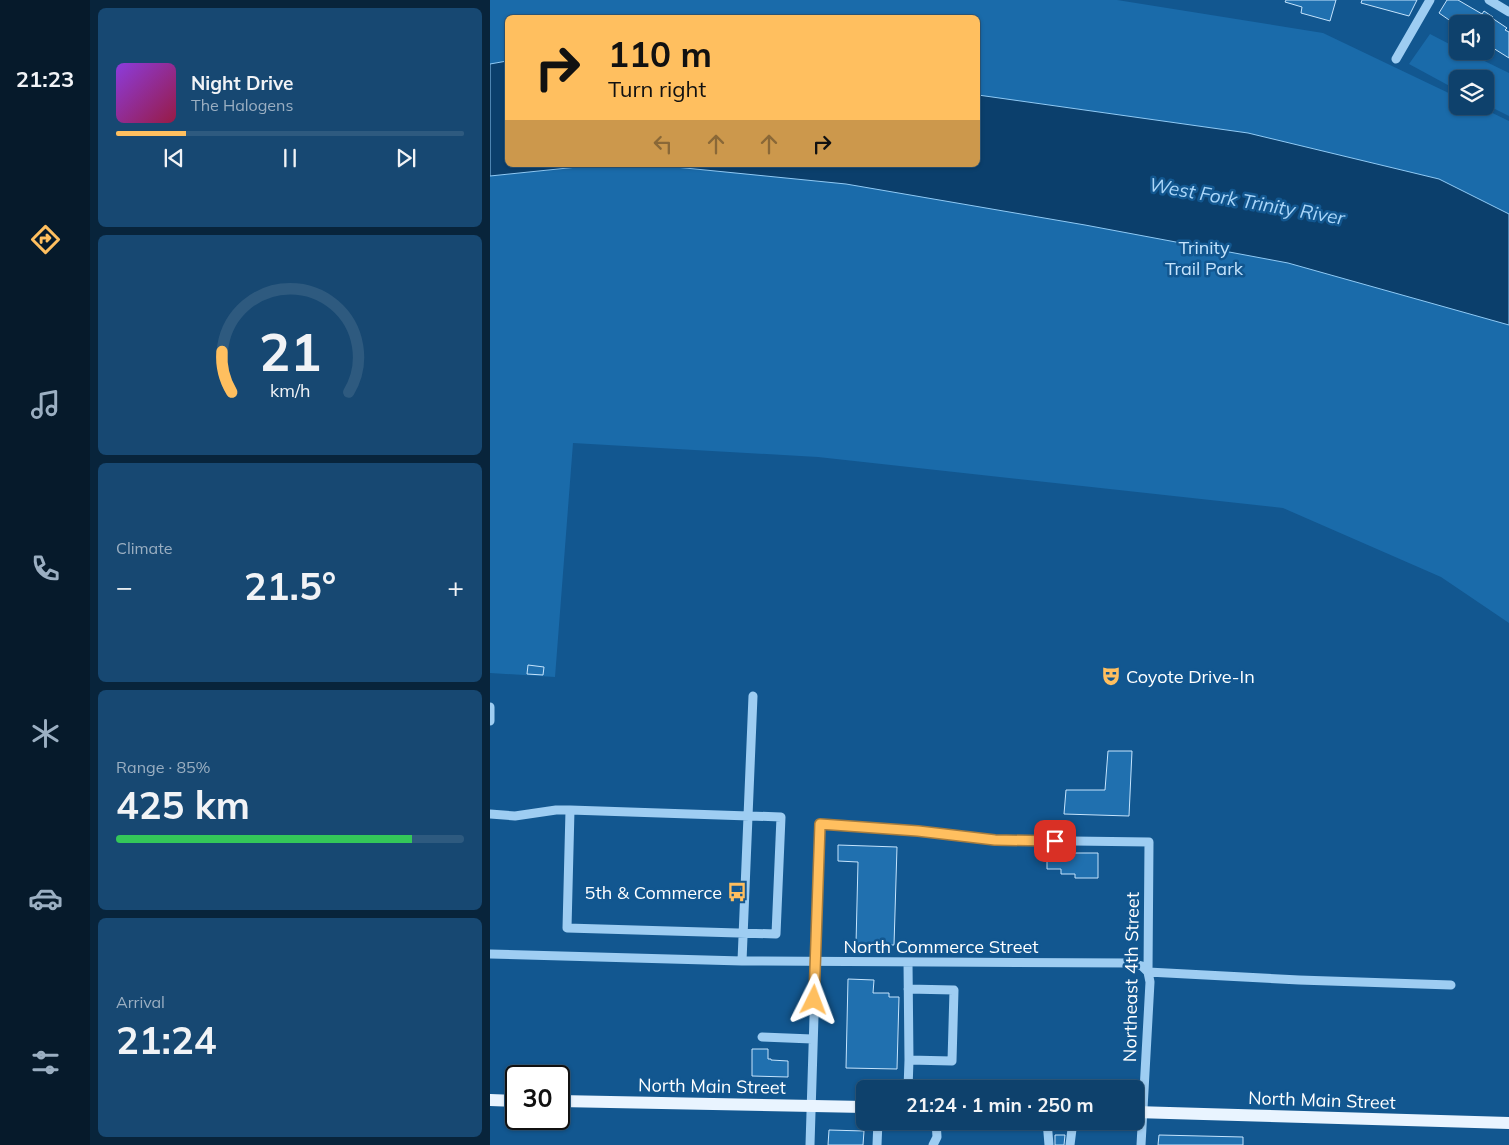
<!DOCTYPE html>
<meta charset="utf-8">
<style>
:root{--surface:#0e416c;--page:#174872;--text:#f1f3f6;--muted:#9bafc2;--line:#2e5a7f;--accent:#ffbf5f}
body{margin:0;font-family:Mulish,sans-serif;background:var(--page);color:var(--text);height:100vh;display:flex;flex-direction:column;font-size:19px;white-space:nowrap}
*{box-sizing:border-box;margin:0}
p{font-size:16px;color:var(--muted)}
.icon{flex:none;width:28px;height:28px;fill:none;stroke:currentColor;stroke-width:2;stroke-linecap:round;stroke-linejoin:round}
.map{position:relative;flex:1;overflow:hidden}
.drawer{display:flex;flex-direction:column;gap:8px;padding:8px;background:#08243b;width:400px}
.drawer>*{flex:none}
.guide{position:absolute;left:15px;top:15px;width:475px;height:152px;border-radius:8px;box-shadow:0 1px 4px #0004,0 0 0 1px var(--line);background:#ffbf5f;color:#111;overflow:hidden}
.buttons{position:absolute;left:959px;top:15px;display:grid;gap:10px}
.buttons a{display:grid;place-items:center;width:45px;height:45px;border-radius:8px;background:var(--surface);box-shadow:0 1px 4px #0004,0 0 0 1px var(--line);font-size:25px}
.speed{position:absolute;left:15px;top:1065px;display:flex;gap:10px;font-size:25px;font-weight:700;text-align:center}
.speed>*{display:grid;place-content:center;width:65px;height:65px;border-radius:50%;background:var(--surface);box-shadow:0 1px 4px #0004,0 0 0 1px var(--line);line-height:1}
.speed .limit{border:2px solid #111;border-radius:8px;background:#fff;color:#111}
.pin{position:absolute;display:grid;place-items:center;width:42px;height:42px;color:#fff;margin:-21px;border-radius:10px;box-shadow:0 2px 8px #0006}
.me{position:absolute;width:55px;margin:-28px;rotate:3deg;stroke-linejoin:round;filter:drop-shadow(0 0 4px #0008)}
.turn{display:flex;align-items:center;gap:18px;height:105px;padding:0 20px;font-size:22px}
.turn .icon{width:65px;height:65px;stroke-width:2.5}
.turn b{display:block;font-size:35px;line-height:42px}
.lanes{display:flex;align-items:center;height:48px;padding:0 20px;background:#0003;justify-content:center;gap:25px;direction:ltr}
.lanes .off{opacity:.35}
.big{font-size:38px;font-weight:700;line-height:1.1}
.drawer .widget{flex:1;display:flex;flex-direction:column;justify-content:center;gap:8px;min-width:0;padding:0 18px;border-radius:8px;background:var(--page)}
.drawer .dial{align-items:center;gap:0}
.dial svg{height:130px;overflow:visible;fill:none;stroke:var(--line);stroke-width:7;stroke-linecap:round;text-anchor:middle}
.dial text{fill:var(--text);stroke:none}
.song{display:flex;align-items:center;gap:15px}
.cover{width:60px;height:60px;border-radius:8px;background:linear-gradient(135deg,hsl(270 70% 55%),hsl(340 70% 35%))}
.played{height:5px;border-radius:2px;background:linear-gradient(90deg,var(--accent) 20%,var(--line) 20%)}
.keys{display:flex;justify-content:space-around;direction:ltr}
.heat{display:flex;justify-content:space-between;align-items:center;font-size:28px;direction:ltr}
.charge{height:8px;border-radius:4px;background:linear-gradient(90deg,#34c759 85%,var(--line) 0)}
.trip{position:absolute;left:366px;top:1080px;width:288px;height:50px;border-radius:8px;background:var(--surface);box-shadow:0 1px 4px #0004,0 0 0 1px var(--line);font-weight:700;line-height:50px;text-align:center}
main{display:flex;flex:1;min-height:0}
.menu{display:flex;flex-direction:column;width:90px;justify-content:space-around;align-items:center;background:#061a2b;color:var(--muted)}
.menu .icon{width:35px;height:35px}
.menu .current{color:var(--accent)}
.menu b{font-size:22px;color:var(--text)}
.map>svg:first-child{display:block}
.green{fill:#1a6baa;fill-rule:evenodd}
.water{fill:#0b3f6c;stroke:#90caf5}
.building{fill:#2070af;stroke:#c5e4fd}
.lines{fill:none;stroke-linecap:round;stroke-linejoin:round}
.minor{stroke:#9ecdf2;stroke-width:9}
.major{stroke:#e9f4ff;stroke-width:12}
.route-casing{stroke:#a67c3e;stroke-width:12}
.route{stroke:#ffbf5f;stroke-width:9}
.labels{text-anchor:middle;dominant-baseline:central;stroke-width:5;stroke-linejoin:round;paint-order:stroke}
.park-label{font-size:18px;fill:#c5e4fd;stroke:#125790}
.poi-label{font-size:18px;fill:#fff;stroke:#125790;text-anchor:start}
.street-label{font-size:18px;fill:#fff;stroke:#125790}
.water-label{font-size:19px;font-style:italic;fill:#aad6f9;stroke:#125790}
</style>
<main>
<nav class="menu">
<b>21:23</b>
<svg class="icon current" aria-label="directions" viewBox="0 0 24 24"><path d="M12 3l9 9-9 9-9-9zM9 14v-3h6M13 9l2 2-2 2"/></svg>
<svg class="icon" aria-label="music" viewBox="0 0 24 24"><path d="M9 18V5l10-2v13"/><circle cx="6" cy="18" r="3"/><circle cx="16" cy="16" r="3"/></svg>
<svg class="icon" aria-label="phone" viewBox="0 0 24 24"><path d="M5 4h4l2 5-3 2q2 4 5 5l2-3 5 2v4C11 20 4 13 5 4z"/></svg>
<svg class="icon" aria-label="climate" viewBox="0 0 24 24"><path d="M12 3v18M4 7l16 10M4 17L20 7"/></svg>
<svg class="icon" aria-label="car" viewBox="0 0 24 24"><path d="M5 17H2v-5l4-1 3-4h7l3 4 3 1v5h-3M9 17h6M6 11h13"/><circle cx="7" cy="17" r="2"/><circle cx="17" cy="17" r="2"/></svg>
<svg class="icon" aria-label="filters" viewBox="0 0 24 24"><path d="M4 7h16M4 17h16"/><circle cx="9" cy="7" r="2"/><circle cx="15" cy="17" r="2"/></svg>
</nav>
<section class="drawer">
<div class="widget">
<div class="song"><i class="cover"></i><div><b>Night Drive</b><p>The Halogens</p></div></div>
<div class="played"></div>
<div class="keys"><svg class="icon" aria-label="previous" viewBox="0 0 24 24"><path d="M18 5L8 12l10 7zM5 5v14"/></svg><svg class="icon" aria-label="pause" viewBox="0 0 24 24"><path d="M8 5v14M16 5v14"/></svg><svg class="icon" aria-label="next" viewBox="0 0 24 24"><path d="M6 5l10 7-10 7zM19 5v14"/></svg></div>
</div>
<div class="widget dial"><svg viewBox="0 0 100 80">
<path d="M14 69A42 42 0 1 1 86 69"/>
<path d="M14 69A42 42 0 0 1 8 44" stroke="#ffbf5f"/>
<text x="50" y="56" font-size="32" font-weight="700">21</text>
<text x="50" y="72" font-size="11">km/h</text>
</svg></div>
<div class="widget"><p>Climate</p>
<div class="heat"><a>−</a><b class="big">21.5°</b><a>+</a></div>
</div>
<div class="widget"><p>Range · 85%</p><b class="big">425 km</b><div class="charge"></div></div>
<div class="widget"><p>Arrival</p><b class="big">21:24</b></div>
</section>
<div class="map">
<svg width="1019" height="1145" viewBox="0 0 1019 1145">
<rect width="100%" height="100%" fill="#125790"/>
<path class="green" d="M 0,0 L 627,0 L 833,33 L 967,97 L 968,106 L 988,106 L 1019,121 L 1019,623 L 951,577 L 793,508 L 328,457 L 83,443 L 65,677 L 0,673 ZM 18,18 L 488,18 L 488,165 L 18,165 Z
M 940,34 L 967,48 L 968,51 L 974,51 L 1019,73 L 1019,116 L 995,104 L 995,79 L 968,79 L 967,90 L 919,64 Z"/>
<path class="water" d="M 17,61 L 18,165 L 107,165 L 0,176 L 0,64 Z
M 488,95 L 758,133 L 949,179 L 1019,214 L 1019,325 L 798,263 L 595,225 L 356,184 L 165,165 L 488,165 Z"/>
<path class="building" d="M 796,0 L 846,0 L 840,21 L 811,13 L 812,7 L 795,2 Z
M 872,0 L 927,0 L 919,16 L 871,3 Z
M 957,0 L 968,0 L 992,14 L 994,11 L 1003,17 L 1002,18 L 1017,28 L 1015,30 L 1019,32 L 1019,58 L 995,43 L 995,24 L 965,24 L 949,13 Z
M 38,665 L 54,667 L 53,675 L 37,674 Z
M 618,751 L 642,751 L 639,816 L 574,814 L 576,790 L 615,790 Z
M 348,845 L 407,847 L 404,945 L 366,944 L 368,862 L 348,861 Z
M 557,853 L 608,853 L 608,878 L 585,878 L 585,874 L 571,874 L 571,869 L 557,869 Z
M 358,979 L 384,980 L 383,993 L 399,993 L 399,997 L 409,997 L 407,1069 L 356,1068 Z
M 262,1049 L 278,1049 L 278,1059 L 281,1059 L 281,1060 L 298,1061 L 298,1077 L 262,1076 Z
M 339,1130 L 374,1131 L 373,1145 L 338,1145 Z
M 565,1135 L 575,1135 L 574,1145 L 565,1145 Z
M 669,1135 L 753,1137 L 753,1145 L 668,1145 Z"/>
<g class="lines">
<path class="minor" d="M 999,0 L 1019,12
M 906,59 L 940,0
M 0,707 L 0,721
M 0,814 L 25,816 L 66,810 L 80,810 L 291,817 L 286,934 L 77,928 L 80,810
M 0,954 L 252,961 L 641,963 L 652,966 L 658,972
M 252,961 L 263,696
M 658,972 L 809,980 L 961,985
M 418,989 L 464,990 L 462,1061 L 419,1060 L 418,962
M 272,1037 L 322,1039
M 418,1089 L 419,1060
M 557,1121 L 559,1145
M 320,1145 L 330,824 L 428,831 L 505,840 L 659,842 L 658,972 L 660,982 L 651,1145
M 387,1145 L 388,1121
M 443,1145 L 447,1137 L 446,1121
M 580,1145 L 583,1121"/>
<path class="major" d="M 0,1100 L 26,1101
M 69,1101 L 375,1107
M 645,1112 L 1019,1123"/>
</g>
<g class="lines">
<defs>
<path id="route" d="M 324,1000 L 330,824 L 428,831 L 505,840 L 565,841"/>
</defs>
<use href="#route" class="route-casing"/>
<use href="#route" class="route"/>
</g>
<defs>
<symbol id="theatre-bare" viewBox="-9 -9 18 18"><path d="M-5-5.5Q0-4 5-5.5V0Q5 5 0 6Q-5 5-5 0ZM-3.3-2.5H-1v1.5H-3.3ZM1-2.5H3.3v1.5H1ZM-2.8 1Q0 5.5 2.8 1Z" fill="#ffbf5f" stroke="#125790" stroke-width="2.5" paint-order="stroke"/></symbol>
<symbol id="bus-bare" viewBox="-9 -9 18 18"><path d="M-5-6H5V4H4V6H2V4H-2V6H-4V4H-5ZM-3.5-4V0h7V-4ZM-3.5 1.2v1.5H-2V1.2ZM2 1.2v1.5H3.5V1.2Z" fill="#ffbf5f" stroke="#125790" stroke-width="2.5" paint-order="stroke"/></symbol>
</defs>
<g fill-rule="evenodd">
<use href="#theatre-bare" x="607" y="662" width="28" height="28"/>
<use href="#bus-bare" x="233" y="878" width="28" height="28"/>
</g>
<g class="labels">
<g class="park-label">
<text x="714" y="247">Trinity<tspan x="714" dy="21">Trail Park</tspan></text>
</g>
<g class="poi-label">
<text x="636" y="676">Coyote Drive-In</text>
<text x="232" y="892" text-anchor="end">5th &amp; Commerce</text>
</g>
<g class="street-label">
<text x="451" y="946">North Commerce Street</text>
<text transform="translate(641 977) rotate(-89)">Northeast 4th Street</text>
<text transform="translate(222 1086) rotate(1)">North Main Street</text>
<text transform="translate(832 1100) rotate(2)">North Main Street</text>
</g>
<g class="water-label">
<text transform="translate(757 201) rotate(10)">West Fork Trinity River</text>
</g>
</g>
</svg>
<div class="buttons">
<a><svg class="icon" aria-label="sound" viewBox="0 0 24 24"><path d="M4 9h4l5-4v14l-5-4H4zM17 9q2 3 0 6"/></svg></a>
<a><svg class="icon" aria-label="layers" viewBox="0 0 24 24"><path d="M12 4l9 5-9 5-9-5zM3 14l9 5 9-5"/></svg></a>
</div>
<div class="speed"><div class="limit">30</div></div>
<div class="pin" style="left:565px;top:841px;background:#d93025"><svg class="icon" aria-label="arrive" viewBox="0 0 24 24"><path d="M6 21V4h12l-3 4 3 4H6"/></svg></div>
<svg class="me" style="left:324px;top:1000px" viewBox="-20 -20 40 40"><path d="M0-17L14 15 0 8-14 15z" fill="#ffbf5f" stroke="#fff" stroke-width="4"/></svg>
<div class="trip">21:24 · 1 min · 250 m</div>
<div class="guide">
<div class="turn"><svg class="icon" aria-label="right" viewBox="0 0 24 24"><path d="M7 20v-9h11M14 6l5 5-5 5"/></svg><div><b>110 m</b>Turn right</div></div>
<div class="lanes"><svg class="icon off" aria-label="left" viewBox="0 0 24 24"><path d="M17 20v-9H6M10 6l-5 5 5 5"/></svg><svg class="icon off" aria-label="ahead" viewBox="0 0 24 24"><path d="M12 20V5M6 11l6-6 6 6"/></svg><svg class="icon off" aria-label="ahead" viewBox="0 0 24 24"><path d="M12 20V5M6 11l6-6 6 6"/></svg><svg class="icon" aria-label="right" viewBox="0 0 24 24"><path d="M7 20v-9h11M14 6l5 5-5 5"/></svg></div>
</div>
</div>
</main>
